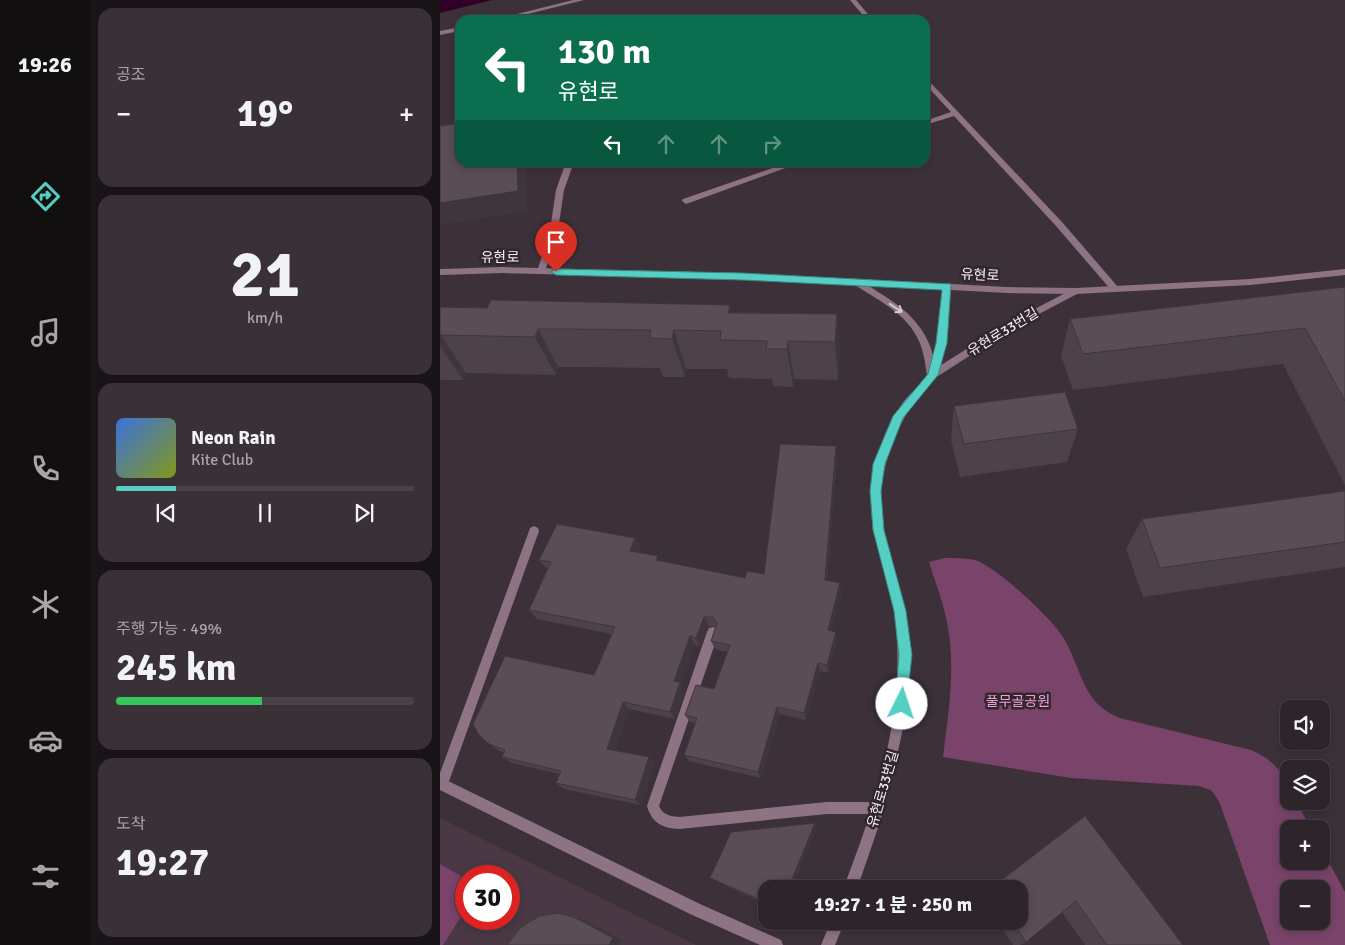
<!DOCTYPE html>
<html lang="ko">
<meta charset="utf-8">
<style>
:root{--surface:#2e252b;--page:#3a3137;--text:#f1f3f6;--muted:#a7a5a9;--line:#494247;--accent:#55cec4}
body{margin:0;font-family:Signika,"Noto Sans KR",sans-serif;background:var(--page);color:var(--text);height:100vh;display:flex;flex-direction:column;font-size:19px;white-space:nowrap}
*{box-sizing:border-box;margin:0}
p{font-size:16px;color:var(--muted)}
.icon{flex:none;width:28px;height:28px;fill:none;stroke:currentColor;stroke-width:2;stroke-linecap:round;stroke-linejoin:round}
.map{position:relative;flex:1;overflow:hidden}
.side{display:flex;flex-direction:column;gap:8px;padding:8px;background:#191418;width:350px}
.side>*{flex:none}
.banner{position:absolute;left:15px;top:15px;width:475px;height:152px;border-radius:15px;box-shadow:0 2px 8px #0003,0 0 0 1px var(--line);background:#0b6e4f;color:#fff;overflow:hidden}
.controls{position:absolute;left:840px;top:700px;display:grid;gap:10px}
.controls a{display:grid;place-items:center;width:50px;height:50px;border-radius:10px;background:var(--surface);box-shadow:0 2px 8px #0003,0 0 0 1px var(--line);font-size:25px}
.speed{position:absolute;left:15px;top:865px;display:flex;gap:10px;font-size:25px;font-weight:700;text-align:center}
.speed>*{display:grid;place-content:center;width:65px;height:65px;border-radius:50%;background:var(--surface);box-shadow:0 2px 8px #0003,0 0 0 1px var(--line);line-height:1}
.speed .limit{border:8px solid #d22;background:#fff;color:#111}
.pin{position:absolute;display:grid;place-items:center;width:42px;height:42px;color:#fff;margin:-51px -21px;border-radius:50% 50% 50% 0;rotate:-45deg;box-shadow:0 0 5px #0007}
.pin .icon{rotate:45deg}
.me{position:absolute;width:55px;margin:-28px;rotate:4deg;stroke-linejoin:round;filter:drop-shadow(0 0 4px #0008)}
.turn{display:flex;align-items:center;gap:18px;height:105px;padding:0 20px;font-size:22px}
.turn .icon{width:65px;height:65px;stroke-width:2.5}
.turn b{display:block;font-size:35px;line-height:42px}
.lanes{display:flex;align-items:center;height:48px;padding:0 20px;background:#0003;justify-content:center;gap:25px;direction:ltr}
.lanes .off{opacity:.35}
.big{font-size:38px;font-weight:700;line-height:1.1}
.side .card{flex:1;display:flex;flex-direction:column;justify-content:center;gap:8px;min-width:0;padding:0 18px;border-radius:15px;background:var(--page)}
.side .dial{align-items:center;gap:0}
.dial b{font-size:65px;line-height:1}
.song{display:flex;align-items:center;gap:15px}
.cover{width:60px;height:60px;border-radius:8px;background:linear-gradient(135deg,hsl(220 70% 55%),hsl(70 70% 35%))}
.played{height:5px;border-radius:2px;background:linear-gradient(90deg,var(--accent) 20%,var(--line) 20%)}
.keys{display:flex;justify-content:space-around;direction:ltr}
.heat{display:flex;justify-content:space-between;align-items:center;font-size:28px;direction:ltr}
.charge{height:8px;border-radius:4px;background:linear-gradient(90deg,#34c759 49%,var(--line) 0)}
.trip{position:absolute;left:318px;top:880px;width:270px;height:50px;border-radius:15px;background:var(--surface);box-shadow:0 2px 8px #0003,0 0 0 1px var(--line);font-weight:700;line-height:50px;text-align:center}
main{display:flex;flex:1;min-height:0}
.tab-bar{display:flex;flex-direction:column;width:90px;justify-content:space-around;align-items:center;background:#120f11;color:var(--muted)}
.tab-bar .icon{width:35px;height:35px}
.tab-bar .on{color:var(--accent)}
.tab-bar b{font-size:22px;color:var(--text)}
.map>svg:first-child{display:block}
.built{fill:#4a3945;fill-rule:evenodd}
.green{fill:#79436a;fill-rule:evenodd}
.water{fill:#310027}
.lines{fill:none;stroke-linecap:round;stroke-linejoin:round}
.service{fill:#8e7385;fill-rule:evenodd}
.minor{fill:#8e7385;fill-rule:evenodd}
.tertiary{fill:#8e7385;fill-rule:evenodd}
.wall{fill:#4d4249}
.shaded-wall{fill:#3f363c}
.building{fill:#5a4d55;stroke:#3f363c}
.oneway{stroke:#d6c8d1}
.route{fill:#55cec4;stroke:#37867f}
.labels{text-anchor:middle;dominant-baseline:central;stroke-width:5;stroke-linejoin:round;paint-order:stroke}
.street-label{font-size:14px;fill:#f5edf2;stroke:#32272f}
.park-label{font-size:14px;fill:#f19fd9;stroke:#32272f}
</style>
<main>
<nav class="tab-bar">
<b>19:26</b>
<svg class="icon on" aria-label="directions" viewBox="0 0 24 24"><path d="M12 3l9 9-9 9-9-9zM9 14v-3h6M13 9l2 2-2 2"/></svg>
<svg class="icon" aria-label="music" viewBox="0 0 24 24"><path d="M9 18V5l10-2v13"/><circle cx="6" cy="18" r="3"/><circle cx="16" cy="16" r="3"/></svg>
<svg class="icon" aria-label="phone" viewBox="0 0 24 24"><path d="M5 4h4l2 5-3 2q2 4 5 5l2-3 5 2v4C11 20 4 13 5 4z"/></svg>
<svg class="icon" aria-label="climate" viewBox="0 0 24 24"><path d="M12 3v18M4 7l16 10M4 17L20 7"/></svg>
<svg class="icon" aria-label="car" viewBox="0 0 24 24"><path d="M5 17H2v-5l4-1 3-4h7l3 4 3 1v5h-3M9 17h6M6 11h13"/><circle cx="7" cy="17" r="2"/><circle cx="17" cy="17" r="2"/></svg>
<svg class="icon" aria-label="filters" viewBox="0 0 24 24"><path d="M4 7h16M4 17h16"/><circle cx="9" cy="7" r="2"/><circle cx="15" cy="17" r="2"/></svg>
</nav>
<section class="side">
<div class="card"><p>공조</p>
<div class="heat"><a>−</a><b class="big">19°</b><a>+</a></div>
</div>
<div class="card dial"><b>21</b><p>km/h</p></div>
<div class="card">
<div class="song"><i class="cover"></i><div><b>Neon Rain</b><p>Kite Club</p></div></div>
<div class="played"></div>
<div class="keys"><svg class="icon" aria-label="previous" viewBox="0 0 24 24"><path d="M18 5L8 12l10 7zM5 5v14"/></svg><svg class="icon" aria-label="pause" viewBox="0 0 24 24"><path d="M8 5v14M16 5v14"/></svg><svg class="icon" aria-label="next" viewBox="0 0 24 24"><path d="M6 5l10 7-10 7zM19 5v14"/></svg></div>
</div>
<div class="card"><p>주행 가능 · 49%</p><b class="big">245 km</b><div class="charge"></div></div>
<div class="card"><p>도착</p><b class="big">19:27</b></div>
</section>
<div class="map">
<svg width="905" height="945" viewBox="0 0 905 945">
<rect width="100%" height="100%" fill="#3d3139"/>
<path class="built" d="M 0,818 L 256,945 L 0,945 ZM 26,876 L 69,876 L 69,919 L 26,919 Z"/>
<path class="green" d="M 505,558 C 515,558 525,558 535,560 C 557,567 611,618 623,637 C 643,670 641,703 680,718 L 811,750 C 833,759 849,776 849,801 L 856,801 L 871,829 L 849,829 L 849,861 L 881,861 L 881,848 L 905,892 L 905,945 L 830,945 L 779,801 L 771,790 L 759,786 L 631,778 L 503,757 C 509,709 517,661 505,613 C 501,596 494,579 489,562 ZM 849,889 L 881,889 L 881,921 L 849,921 Z
M 0,864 L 26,879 L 26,909 L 3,945 L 0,945 Z"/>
<path class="water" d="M 0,0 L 52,0 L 0,13 Z"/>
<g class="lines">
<path class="service" d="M 410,0 L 416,0 L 433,20 L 427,20 Z
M 485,78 L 487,79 L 622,222 L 678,287 L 679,289 L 678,291 L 672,291 L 616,226 L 514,116 L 485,125 L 485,121 L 511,112 L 485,84 Z
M 126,162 L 134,162 L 124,190 L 117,237 L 105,271 L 101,274 L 97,271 L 109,237 L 116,190 Z
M 350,162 L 362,162 L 249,203 L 246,204 L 242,201 L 243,199 Z
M 94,526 L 98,528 L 99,531 L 8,784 L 6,788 L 2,790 L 0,789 L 0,773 L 89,531 L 90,528 Z
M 273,627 L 277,628 L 279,632 L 219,806 C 223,815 230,816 239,817 L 387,802 L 439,802 L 443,804 L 445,808 L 443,812 L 439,814 L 387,814 L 239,829 C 222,828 212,823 207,806 L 267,632 L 269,628 Z"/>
<path class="minor" d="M 133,0 L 144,0 L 64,20 L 53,20 Z
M 20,27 L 20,31 L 0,35 L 0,31 Z
M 415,278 C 423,281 431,287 438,292 C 465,308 487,327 494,359 L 499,332 L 503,287 L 507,284 L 510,285 L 511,287 L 508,332 L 501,365 L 570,322 L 633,289 L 636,288 L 640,291 L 639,293 L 576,326 L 495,378 L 470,408 L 453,438 L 443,475 L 440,504 L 445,536 L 466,613 L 469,649 L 468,684 L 465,719 L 450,788 L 440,822 L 417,889 L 403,889 C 437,801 468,707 454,612 C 450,581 437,551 432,520 C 428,478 439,436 464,401 C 471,392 481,385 487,375 C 485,363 484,352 479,341 C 467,313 436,299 412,283 L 412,279 Z
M 2,778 L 260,904 L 341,940 L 343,945 L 320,945 L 250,914 L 0,790 L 0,779 Z
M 391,921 L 405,921 L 395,945 L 381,945 Z"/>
<path class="tertiary" d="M 63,267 L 301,273 L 567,287 L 636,288 L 810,279 L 905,269 L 905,275 L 810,285 L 636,294 L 567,293 L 301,279 L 63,273 L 0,275 L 0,269 Z"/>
</g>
<path class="wall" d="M 905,287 L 905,485 L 843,364 L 633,390 L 621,356 L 630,319 Z
M 0,307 L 397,314 L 400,353 L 398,380 L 354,379 L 353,387 L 333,386 L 332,379 L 289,378 L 287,369 L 246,369 L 245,377 L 223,377 L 220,368 L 149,367 L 118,367 L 116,375 L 26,373 L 23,380 L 1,380 L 0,378 Z
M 514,406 L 638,429 L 627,462 L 520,477 L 511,440 Z
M 396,446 L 397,457 L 387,581 L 402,593 L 391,631 L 397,641 L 388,673 L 380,671 L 366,720 L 340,714 L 321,778 L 249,761 L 244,755 L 255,723 L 250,722 L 245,715 L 274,689 L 287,652 L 275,649 L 271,641 L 276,626 L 269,626 L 260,646 L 255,645 L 241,683 L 245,690 L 235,719 L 189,709 L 175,750 L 215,763 L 201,805 L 124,789 L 116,783 L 119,774 L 72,763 L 62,757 L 64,753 L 59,751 L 49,744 L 154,675 L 172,634 L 97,619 L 89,610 L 108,570 L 99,560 L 195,538 L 200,548 L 199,552 L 221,561 L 305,578 L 324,574 Z
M 905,491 L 905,567 L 703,597 L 686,549 L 702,519 Z
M 645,816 L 743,945 L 645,945 L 622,912 L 586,942 L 580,945 L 573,945 L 557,921 L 579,921 Z
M 375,823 L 377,827 L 351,889 L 326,889 L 326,904 L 274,880 L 270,878 Z"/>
<path class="shaded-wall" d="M 77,162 L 85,162 L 87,211 L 0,225 L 0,203 Z
M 290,305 L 298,340 L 288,313 Z
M 397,314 L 400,353 L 398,380 L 395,342 Z
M 98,329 L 118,367 L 116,375 L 95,337 Z
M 234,330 L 246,369 L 245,377 L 232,339 Z
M 1,335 L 26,373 L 23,380 L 0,346 L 0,337 Z
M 348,341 L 354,379 L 353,387 L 347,349 Z
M 396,446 L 397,457 L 386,590 L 385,580 Z
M 195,538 L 200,548 L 195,560 L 190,551 Z
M 400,583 L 402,593 L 389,639 L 388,630 Z
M 264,617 L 269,626 L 260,646 L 256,638 Z
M 396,632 L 397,641 L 388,673 L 387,665 Z
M 250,636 L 255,645 L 241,683 L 245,690 L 235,719 L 230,712 L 234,681 Z
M 378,663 L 380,671 L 366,720 L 364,713 Z
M 183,702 L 189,709 L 173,755 L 167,749 Z
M 337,707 L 340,714 L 321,778 L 318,772 Z
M 209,757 L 215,763 L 201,805 L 195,800 Z
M 375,823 L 377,827 L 351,889 L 348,889 Z
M 136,918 L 147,921 L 182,940 L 180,945 L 169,945 Z"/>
<path class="building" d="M 20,123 L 20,162 L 77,162 L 78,191 L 0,203 L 0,126 Z
M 905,287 L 905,401 L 865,328 L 643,354 L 630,319 Z
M 51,300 L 290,305 L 288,313 L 397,314 L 395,342 L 348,341 L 347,349 L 326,349 L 327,341 L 280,340 L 281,331 L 234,330 L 232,339 L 209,338 L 211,330 L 131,329 L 98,329 L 95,337 L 1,335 L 0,337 L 0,307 L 47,308 Z
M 625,392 L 638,429 L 524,444 L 514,406 Z
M 340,444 L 396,446 L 385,580 L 400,583 L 388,630 L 396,632 L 387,665 L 378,663 L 364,713 L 337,707 L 318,772 L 244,755 L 257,718 L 245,715 L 256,685 L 274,689 L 290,645 L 271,641 L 277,623 L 273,617 L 264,617 L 256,638 L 250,636 L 234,681 L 240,682 L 230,712 L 183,702 L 167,749 L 209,757 L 195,800 L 116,783 L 121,771 L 62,757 L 65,750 L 49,744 L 39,735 L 33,724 L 65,656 L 154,675 L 175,627 L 89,610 L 111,562 L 99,560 L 117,524 L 195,538 L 190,551 L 218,556 L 216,560 L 305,578 L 307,571 L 324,574 Z
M 905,491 L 905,542 L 720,568 L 702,519 Z
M 645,816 L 743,945 L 667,945 L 636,901 L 586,942 L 572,921 L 579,921 L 579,889 L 550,889 Z
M 375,823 L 348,889 L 326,889 L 326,901 L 323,901 L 270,878 L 291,832 Z
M 119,913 L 136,918 L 173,938 L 169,945 L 67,945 L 80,928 L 99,916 Z"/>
<defs><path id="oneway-shaft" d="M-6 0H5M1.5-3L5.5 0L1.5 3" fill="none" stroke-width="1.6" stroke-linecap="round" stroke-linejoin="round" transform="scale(1.25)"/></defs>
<use class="oneway" href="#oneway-shaft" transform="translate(456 308) rotate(34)"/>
<path class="route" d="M 116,269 L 302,273 L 511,284 L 507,343 L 498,375 L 463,418 L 445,464 L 441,491 L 444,530 L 466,611 L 472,655 L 466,709 L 462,711 L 457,709 L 455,704 L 459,655 L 454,611 L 433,530 L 430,491 L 433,464 L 453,416 L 488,374 L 496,343 L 502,290 L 302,280 L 116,275 L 111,272 Z"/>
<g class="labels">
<g class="street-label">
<text x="60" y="257">유현로</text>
<text transform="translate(540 275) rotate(3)">유현로</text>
<text transform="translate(563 332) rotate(-31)">유현로33번길</text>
<text transform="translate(443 789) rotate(-74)">유현로33번길</text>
</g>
<g class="park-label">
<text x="578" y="701">풀무골공원</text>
</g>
</g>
</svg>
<div class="controls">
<a><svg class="icon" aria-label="sound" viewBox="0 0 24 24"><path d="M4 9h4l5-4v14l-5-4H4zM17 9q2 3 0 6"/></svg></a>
<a><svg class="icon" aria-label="layers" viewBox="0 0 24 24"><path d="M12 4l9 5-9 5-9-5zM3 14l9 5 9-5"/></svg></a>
<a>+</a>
<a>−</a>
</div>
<div class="speed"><div class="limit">30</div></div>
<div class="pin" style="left:116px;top:272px;background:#d93025"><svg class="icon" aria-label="arrive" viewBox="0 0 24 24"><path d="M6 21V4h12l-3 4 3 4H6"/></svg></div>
<svg class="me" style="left:462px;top:704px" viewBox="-20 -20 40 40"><circle r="19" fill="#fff"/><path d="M0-13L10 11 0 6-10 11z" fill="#55cec4"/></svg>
<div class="trip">19:27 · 1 분 · 250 m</div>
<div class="banner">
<div class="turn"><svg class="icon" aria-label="left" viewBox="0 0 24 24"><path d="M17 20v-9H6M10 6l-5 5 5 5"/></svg><div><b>130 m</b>유현로</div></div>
<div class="lanes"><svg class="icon" aria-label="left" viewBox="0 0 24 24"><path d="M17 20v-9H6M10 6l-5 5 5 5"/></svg><svg class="icon off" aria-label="ahead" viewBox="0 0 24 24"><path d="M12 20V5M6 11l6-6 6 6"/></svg><svg class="icon off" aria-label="ahead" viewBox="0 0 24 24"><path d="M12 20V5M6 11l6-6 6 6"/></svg><svg class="icon off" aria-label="right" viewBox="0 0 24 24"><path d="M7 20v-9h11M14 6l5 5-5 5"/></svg></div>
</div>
</div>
</main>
